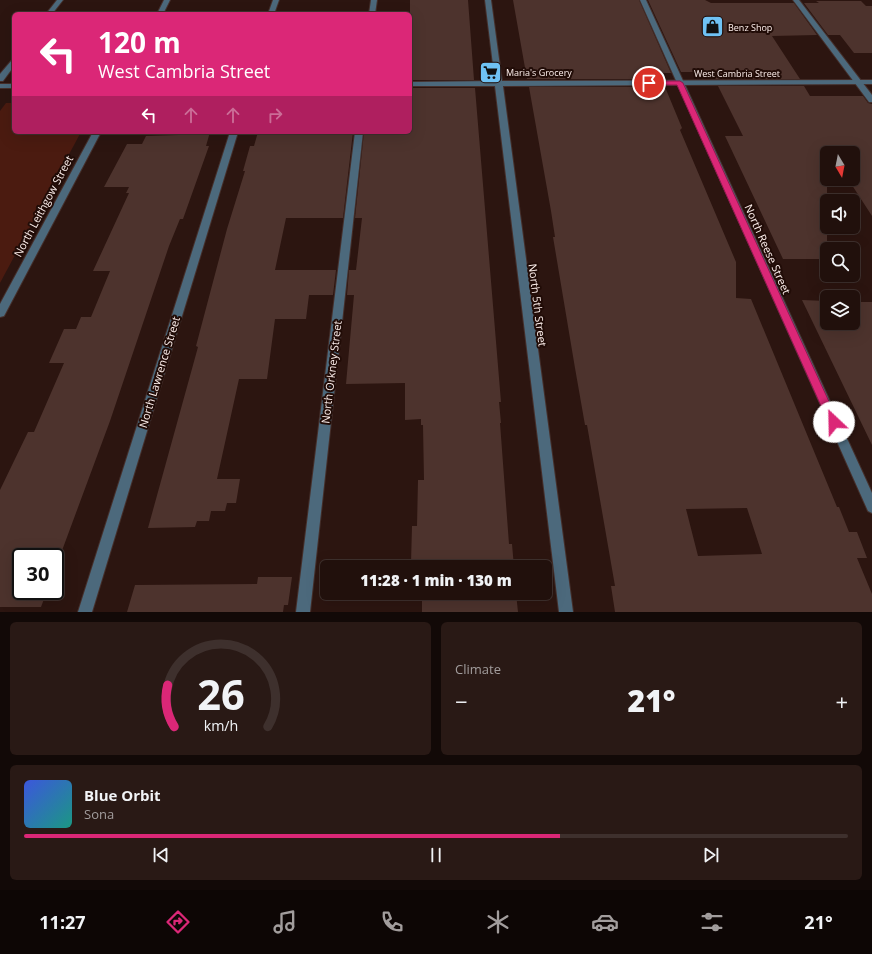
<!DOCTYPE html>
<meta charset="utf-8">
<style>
:root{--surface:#21100c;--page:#291915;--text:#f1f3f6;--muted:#a29d9d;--line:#3e302d;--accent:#db2777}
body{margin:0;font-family:"Open Sans",sans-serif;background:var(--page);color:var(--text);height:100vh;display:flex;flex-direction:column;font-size:15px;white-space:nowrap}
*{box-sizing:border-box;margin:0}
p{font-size:13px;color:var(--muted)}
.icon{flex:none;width:22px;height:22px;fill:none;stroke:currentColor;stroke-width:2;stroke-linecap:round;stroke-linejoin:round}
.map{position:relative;height:612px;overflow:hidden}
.details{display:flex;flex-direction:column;gap:10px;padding:10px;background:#120907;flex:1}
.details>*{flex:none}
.top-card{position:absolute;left:12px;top:12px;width:400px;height:122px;border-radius:6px;box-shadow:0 4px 16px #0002,0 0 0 1px var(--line);background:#db2777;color:#fff;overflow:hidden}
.needle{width:26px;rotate:170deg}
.tools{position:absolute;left:820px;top:146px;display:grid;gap:8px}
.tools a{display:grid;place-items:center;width:40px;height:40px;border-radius:6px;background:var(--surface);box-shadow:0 4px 16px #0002,0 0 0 1px var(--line);font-size:20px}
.speed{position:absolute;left:12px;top:548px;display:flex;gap:8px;font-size:20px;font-weight:700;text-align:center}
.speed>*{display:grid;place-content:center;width:52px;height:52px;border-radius:50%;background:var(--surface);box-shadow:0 4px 16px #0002,0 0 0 1px var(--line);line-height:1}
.speed .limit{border:2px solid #111;border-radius:6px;background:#fff;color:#111}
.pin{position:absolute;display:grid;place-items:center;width:34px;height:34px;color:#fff;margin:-17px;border:2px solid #fff;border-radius:50%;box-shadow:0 1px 4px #0007}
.me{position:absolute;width:44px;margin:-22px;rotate:336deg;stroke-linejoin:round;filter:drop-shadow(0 0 3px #0008)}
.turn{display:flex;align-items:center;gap:14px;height:84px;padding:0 20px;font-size:18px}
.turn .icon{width:52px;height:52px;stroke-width:2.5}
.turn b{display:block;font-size:28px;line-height:34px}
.lanes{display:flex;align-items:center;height:38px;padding:0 20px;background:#0003;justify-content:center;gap:20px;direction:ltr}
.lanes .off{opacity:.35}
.big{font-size:30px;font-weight:800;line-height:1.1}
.details .tile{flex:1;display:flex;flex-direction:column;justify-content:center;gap:6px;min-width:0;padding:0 14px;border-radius:6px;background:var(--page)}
.details .dial{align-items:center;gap:0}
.dial svg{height:104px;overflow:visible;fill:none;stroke:var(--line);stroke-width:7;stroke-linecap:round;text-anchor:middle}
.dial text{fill:var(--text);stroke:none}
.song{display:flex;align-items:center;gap:12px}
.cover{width:48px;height:48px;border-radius:6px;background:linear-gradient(135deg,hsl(230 70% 55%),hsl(170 70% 35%))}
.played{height:4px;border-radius:2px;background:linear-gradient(90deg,var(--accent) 65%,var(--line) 65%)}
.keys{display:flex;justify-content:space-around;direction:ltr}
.heat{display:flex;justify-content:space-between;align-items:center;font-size:22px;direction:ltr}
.details .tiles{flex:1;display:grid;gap:10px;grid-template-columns:1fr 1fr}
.tile:last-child{grid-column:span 2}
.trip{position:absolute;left:320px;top:560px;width:232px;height:40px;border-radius:6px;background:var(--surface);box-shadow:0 4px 16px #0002,0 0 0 1px var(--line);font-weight:800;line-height:40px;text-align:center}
.dock{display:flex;height:64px;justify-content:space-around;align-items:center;background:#0d0605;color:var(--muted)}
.dock .icon{width:28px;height:28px}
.dock .selected{color:var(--accent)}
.dock b{font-size:18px;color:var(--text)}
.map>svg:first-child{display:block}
.green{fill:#4b1b10}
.building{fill:#4d332d;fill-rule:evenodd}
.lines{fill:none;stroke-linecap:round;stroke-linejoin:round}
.minor-casing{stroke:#452f2b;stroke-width:2}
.tertiary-casing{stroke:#452f2b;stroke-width:2}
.minor{fill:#4c697c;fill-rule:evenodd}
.tertiary{fill:#4c697c;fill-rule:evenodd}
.route{fill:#db2777;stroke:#8e194d}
.labels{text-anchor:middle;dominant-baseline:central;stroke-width:4;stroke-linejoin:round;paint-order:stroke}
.far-poi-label{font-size:9px;fill:#fef0ed;stroke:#210c07;text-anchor:start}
.far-street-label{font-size:9px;fill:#fef0ed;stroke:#210c07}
.street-label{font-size:11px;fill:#fef0ed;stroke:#210c07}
</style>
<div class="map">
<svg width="872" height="612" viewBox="0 0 872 612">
<rect width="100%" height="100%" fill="#2c1510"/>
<path class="green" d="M 6,103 L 14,103 L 14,132 L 81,132 L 0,283 L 0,111 Z"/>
<path class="building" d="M 410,0 L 468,0 L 474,80 L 410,80 Z
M 513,0 L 639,0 L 671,73 L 660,73 L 662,79 L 527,79 Z
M 648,0 L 705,0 L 711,3 L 794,3 L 817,35 L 772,36 L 800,79 L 714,79 L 711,72 L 681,72 Z
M 816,1 L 861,1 L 866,6 L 872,6 L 872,53 L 854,53 L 840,35 L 828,35 L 804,3 L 819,3 Z
M 718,86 L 804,86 L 810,96 L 863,96 L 868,103 L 872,104 L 872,216 L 848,179 L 853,179 L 853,153 L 831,153 L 827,147 L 827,259 L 783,259 L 725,136 L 743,136 Z
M 529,87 L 665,87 L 682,128 L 680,130 L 736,262 L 736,298 L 751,299 L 837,507 L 839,507 L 849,532 L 857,532 L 867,558 L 857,558 L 872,594 L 872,612 L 615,612 L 611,586 L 615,586 L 587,425 L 585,425 L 575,368 L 553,237 L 555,237 L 551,211 ZM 747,508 L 762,554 L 698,556 L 686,509 Z
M 410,88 L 475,88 L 501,402 L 499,402 L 501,423 L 500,423 L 509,544 L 512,544 L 514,567 L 420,567 L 420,563 L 411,563 L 412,526 L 417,526 L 418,480 L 424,480 L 423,425 L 421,425 L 421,419 L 405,420 L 405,383 L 346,384 L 354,295 L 347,295 L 349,270 L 356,270 L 362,218 L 355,218 L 364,132 L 410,132 Z
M 179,132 L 210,132 L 206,146 L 209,146 L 183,219 L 180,219 L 169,246 L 110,421 L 60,556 L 55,570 L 55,557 L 21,557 L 21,591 L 47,591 L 41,607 L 0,607 L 0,490 L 28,432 L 34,432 L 64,363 L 49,363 L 64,329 L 76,329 L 81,317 L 91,317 L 110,271 L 93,271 L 129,193 L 126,193 L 129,187 L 104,187 L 127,144 L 142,144 L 146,136 L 178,135 Z
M 258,132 L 353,132 L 343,218 L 286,218 L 275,270 L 336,270 L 333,295 L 309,295 L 306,319 L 275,319 L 267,379 L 239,379 L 217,479 L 240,479 L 236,503 L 227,503 L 225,511 L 211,511 L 209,521 L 197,521 L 195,527 L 148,528 L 198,347 L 196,346 L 227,229 L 245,171 L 243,171 L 250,146 L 254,146 Z
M 802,300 L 827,301 L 827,323 L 853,323 L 853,302 L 872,302 L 872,445 Z
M 258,577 L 292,577 L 288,605 L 284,605 L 283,612 L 127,612 L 135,585 L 257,584 Z
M 420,593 L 516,593 L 518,612 L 422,612 L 422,596 L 420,595 Z"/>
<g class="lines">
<defs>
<path id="minor" d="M 57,0 L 63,0 L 52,14 L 46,14 Z
M 164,0 L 170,0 L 163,14 L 157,14 Z
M 273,0 L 279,0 L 274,14 L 268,14 Z
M 371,0 L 377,0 L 375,14 L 369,14 Z
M 640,0 L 646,0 L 872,493 L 872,513 L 868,511 Z
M 793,0 L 799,0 L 872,95 L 872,102 L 869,102 Z
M 14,59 L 14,66 L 3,81 L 0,81 L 0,74 L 12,60 Z
M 93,132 L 101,132 L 4,316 L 0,317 L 0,304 Z
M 230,132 L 238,132 L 92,612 L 78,612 Z
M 355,132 L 363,132 L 310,612 L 296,612 Z"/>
<path id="tertiary" d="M 485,0 L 491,0 L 502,81 L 872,80 L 872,84 L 503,86 L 573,612 L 559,612 L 495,86 L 410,86 L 410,82 L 495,81 Z
M 0,84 L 14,84 L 14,88 L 0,88 Z"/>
</defs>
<use href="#minor" class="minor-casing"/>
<use href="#tertiary" class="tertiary-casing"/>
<use href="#minor" class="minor"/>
<use href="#tertiary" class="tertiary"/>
</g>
<path class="route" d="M 647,81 L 680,81 L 683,83 L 837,419 L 839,422 L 837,426 L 834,427 L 830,426 L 677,85 L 649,85 L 647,84 Z"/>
<defs>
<symbol id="shop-square" viewBox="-11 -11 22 22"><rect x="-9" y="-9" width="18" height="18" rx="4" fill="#6fc2f4" stroke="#210c07"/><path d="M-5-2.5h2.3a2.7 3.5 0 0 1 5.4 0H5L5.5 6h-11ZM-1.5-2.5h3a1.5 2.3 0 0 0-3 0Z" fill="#111"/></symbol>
<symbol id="supermarket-square" viewBox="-11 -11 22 22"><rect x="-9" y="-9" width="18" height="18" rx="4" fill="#6fc2f4" stroke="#210c07"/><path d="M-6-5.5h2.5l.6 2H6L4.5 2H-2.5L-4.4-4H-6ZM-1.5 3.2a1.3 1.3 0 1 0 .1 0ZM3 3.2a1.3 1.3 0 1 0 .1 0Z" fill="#111"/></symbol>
</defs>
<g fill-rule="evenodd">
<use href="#shop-square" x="700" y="14" width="25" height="25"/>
<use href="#supermarket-square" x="478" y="60" width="25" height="25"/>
</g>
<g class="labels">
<g class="far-poi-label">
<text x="728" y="27">Benz Shop</text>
<text x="506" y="72">Maria's Grocery</text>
</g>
<g class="far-street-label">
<text x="737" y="73">West Cambria Street</text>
</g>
<g class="street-label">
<text transform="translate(43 206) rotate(-62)">North Leithgow Street</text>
<text transform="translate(768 249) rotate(66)">North Reese Street</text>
<text transform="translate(538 305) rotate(83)">North 5th Street</text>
<text transform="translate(159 372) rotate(-73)">North Lawrence Street</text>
<text transform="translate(331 372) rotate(-83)">North Orkney Street</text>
</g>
</g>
</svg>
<div class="tools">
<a><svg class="needle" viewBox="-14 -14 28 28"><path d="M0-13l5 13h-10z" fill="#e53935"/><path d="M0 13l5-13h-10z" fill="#a29d9d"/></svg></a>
<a><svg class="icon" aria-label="sound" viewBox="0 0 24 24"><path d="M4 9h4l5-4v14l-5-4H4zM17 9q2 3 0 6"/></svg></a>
<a><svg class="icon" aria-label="search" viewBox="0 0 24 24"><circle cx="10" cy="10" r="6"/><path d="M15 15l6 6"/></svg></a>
<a><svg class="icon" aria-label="layers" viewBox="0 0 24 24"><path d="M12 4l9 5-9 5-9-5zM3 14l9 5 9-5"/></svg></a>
</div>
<div class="speed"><div class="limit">30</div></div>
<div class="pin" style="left:649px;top:83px;background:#d93025"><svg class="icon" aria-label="arrive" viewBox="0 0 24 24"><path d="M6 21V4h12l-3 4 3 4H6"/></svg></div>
<svg class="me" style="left:834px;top:422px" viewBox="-20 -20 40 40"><circle r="19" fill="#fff"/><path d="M0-13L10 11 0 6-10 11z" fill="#db2777"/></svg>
<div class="trip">11:28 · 1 min · 130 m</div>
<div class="top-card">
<div class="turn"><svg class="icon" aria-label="left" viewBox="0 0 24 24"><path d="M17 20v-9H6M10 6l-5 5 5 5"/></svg><div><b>120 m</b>West Cambria Street</div></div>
<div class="lanes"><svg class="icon" aria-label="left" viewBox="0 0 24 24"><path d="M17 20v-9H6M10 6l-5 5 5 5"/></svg><svg class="icon off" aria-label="ahead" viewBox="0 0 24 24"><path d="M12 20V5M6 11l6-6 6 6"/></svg><svg class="icon off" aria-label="ahead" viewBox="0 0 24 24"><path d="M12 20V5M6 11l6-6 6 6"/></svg><svg class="icon off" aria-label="right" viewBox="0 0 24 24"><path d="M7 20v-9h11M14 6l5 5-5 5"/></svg></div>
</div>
</div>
<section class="details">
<div class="tiles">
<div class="tile dial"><svg viewBox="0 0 100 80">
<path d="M14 69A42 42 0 1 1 86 69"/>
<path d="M14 69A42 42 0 0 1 9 37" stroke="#db2777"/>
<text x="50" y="56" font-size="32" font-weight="700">26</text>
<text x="50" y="72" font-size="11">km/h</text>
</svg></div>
<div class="tile"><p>Climate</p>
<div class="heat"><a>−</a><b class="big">21°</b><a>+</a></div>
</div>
<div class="tile">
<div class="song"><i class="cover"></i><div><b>Blue Orbit</b><p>Sona</p></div></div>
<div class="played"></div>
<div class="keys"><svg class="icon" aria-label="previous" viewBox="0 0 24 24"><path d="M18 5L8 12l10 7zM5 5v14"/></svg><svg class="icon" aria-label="pause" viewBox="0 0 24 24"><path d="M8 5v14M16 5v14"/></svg><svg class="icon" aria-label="next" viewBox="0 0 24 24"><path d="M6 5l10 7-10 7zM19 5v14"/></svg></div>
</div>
</div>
</section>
<nav class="dock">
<b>11:27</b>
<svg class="icon selected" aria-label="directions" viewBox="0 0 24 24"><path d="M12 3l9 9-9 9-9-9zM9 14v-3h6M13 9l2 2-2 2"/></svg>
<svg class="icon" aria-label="music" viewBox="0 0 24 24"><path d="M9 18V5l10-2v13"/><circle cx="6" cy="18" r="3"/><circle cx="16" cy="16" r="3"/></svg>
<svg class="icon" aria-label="phone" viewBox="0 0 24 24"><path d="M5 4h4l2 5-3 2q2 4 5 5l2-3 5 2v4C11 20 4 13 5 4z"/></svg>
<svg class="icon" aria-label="climate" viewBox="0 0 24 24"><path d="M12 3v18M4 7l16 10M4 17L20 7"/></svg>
<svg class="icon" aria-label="car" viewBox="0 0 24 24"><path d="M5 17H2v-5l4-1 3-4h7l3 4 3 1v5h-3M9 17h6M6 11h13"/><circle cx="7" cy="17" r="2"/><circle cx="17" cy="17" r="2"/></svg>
<svg class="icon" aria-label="filters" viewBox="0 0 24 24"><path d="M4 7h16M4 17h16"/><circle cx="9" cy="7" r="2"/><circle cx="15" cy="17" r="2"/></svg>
<b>21°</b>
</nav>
